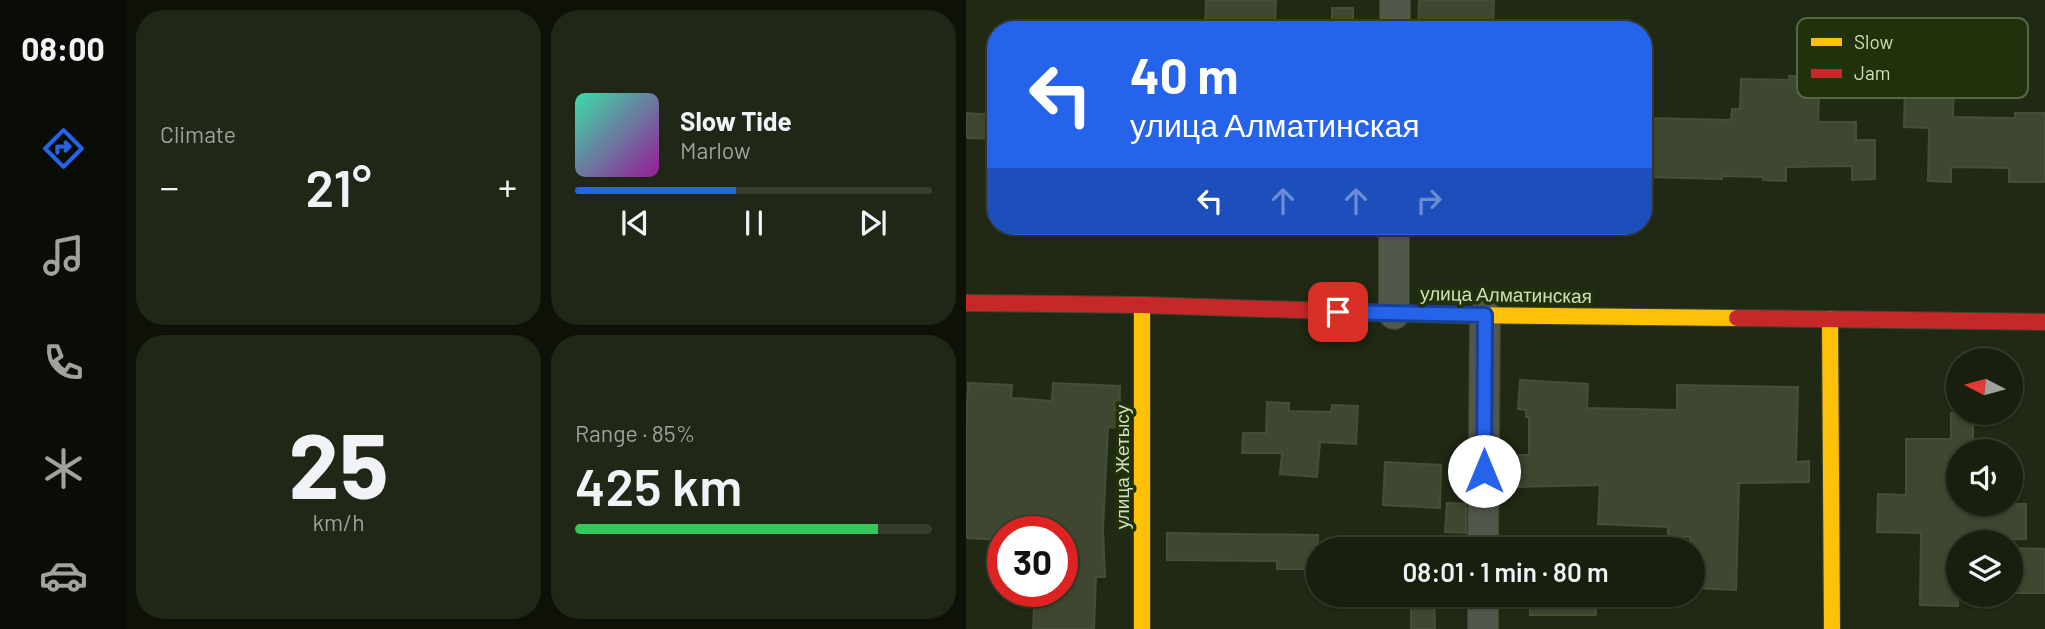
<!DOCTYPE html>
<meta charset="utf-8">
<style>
:root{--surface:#181f0e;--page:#212717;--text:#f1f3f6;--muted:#9fa29e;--line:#363d2e;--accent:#2563eb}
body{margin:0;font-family:Barlow,sans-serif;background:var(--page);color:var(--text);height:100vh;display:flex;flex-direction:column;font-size:26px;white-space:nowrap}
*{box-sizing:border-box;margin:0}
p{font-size:23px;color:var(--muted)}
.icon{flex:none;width:38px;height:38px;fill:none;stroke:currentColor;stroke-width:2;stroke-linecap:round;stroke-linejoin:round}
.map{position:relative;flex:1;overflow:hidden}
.panel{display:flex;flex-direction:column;gap:10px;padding:10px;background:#0d1108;width:840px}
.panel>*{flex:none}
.guide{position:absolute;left:21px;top:21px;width:665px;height:214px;border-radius:28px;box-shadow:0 2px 5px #0004,0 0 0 2px var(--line);background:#2563eb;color:#fff;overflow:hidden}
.needle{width:46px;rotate:276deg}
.buttons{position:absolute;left:980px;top:348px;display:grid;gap:14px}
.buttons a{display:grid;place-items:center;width:77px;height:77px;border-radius:50%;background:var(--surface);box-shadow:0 2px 5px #0004,0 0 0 2px var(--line);font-size:35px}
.speed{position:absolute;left:21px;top:516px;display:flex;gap:14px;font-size:35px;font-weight:700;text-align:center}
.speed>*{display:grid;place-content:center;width:91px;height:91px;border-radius:50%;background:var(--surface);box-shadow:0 2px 5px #0004,0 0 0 2px var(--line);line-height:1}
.speed .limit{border:10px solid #d22;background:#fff;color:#111}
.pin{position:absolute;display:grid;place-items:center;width:60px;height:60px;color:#fff;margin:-30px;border-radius:14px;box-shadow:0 4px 10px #0006}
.me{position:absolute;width:77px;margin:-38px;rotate:0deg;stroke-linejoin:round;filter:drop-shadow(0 0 5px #0008)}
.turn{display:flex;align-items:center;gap:24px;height:147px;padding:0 28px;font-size:32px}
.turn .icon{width:91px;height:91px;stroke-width:2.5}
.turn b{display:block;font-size:49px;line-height:60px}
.lanes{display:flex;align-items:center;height:66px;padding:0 28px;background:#0003;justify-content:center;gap:35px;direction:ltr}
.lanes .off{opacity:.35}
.big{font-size:52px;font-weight:600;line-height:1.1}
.panel .widget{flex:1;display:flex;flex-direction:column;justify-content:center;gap:10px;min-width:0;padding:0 24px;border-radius:28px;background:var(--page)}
.panel .dial{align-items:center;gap:0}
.dial b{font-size:91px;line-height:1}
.song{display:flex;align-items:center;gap:21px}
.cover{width:84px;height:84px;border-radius:10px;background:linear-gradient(135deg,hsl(160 70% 55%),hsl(300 70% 35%))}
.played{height:7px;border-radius:4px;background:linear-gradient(90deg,var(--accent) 45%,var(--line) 45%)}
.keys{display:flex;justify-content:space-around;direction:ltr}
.heat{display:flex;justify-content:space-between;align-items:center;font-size:38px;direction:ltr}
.charge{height:10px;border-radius:5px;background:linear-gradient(90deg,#34c759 85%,var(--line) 0)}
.panel .tiles{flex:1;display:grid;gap:10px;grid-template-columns:repeat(2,1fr)}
.trip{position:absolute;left:340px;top:537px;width:399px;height:70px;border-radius:35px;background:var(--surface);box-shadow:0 2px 5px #0004,0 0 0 2px var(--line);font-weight:600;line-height:70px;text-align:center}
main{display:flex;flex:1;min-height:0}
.tab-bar{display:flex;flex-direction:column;width:126px;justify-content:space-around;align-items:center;background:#0a0c06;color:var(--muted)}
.tab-bar .icon{width:49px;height:49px}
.tab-bar .active{color:var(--accent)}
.tab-bar b{font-size:32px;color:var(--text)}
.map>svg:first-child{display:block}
.building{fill:#3e4730;stroke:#444f36;stroke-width:2}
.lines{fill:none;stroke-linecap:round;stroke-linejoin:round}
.street-casing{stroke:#3b4530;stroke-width:32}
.slow-casing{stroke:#3b4530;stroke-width:18}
.jam-casing{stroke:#3b4530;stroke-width:18}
.street{stroke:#51574b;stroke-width:30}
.slow{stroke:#ffc107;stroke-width:16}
.jam{stroke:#c62828;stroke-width:16}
.route-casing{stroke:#184099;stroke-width:18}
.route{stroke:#2563eb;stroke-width:12}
.labels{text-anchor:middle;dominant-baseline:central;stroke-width:7;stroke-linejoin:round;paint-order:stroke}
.street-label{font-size:19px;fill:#cee0bc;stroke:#21310b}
.key{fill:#21310b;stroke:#556640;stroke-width:2}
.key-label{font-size:19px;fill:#cee0bc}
</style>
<main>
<nav class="tab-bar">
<b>08:00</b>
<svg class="icon active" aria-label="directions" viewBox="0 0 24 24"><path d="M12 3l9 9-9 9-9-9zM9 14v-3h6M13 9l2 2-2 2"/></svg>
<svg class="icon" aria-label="music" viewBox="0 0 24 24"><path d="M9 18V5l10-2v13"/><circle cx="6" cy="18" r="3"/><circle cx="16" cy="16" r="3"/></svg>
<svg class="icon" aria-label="phone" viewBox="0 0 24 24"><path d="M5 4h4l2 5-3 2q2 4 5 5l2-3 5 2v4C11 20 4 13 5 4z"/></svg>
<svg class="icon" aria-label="climate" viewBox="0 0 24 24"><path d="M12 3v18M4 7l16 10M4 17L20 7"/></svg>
<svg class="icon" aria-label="car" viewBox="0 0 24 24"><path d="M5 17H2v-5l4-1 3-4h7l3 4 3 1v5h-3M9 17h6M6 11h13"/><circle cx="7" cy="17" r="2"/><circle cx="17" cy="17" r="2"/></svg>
</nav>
<section class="panel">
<div class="tiles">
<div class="widget"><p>Climate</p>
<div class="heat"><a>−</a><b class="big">21°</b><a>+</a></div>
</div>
<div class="widget">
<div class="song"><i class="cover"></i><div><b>Slow Tide</b><p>Marlow</p></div></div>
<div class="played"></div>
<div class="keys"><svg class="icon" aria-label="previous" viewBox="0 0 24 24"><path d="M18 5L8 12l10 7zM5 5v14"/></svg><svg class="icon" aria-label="pause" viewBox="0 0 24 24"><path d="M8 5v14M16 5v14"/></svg><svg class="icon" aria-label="next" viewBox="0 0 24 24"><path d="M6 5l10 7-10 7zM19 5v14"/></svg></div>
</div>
<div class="widget dial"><b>25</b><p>km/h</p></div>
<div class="widget"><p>Range · 85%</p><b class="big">425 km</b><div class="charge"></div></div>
</div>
</section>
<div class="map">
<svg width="1079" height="629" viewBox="0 0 1079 629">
<rect width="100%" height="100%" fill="#202913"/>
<path class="building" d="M 240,0 L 310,0 L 309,23 L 288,22 L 287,30 L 239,30 Z
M 453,0 L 528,0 L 527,30 L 452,30 Z
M 366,8 L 387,8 L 387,30 L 366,30 Z
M 940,41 L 989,42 L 987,117 L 1049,118 L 1049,113 L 1079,113 L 1079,182 L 1043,182 L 1043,168 L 985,167 L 985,182 L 962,181 L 963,128 L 938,127 Z
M 823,76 L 854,77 L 852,122 L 890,122 L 890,140 L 909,140 L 909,179 L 886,180 L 886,166 L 820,167 L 820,181 L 797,180 L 797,177 L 756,176 L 756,179 L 680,177 L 682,118 L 765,120 L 766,109 L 774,109 L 775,79 L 823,80 Z
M 0,113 L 30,115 L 30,139 L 0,138 Z
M 554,380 L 622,384 L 621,408 L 711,410 L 711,385 L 832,387 L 830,462 L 843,461 L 843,482 L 773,483 L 770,590 L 726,588 L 724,537 L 702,536 L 702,527 L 632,524 L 634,485 L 552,487 L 551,455 L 563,455 L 563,417 L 560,417 L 560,410 L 552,409 Z
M 2,383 L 46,385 L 45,398 L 86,401 L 87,383 L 154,386 L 153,428 L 142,427 L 137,529 L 139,577 L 130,577 L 128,629 L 67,629 L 69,592 L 96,592 L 96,532 L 37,532 L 37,540 L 0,538 L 0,432 Z
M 301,402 L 323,403 L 323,411 L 365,412 L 366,405 L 392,406 L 390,444 L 354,442 L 351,477 L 314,474 L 316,453 L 276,453 L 277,433 L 300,433 Z
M 985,413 L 1007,413 L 1007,450 L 992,451 L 992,504 L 1060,504 L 1060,539 L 992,539 L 992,606 L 954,605 L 955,533 L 911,532 L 912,494 L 940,495 L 940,439 L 985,439 Z
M 419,462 L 475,465 L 474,508 L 417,505 Z
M 481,503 L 500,504 L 500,533 L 479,532 Z
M 201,533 L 352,535 L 351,569 L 311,569 L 311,561 L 201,560 Z
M 1045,548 L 1079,549 L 1079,593 L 1045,593 Z
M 445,595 L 468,595 L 469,629 L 445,629 Z
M 564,595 L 630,595 L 630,615 L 564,615 Z"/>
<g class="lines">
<defs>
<path id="street" d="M 429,30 L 429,0
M 428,314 L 428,226
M 517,550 L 519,315
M 517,629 L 517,595"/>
<path id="slow" d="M 176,305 L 176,629
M 488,315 L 771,318
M 864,319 L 866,629"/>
<path id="jam" d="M 0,303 L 176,305 L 488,315
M 771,318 L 1079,322"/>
</defs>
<use href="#street" class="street-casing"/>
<use href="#slow" class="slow-casing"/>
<use href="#jam" class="jam-casing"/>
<use href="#street" class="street"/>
<use href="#slow" class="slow"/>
<use href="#jam" class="jam"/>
</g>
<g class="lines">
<defs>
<path id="route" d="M 372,312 L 519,315 L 518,471"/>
</defs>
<use href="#route" class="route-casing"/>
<use href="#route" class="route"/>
</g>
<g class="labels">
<g class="street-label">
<text transform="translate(540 294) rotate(1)">улица Алматинская</text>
<text transform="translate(155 467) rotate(-90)">улица Жетысу</text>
</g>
</g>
<rect x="831" y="18" width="231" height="80" rx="10" class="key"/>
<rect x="845" y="38" width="31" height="8" fill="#ffc107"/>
<rect x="845" y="69" width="31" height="9" fill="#c62828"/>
<g class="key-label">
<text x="888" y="49">Slow</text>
<text x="888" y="80">Jam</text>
</g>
</svg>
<div class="buttons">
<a><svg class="needle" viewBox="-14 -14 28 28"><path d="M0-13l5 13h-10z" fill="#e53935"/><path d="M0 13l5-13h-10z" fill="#9fa29e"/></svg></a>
<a><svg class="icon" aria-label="sound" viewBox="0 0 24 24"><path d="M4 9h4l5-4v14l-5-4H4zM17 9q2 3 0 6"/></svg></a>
<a><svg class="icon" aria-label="layers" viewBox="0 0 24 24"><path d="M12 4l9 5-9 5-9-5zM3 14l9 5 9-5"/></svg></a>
</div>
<div class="speed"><div class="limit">30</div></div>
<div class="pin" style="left:372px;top:312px;background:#d93025"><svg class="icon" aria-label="arrive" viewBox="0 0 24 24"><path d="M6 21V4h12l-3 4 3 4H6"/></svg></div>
<svg class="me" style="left:518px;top:471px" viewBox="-20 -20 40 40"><circle r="19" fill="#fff"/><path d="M0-13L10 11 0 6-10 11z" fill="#2563eb"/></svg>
<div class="trip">08:01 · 1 min · 80 m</div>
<div class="guide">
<div class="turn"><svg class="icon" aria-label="left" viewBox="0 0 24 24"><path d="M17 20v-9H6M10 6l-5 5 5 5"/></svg><div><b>40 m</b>улица Алматинская</div></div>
<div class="lanes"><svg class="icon" aria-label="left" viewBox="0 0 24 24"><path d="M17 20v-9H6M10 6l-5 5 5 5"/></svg><svg class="icon off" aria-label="ahead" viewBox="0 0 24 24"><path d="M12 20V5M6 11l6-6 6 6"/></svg><svg class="icon off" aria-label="ahead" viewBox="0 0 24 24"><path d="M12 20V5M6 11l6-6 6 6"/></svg><svg class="icon off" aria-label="right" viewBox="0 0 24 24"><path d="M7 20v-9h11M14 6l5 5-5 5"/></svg></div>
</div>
</div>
</main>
